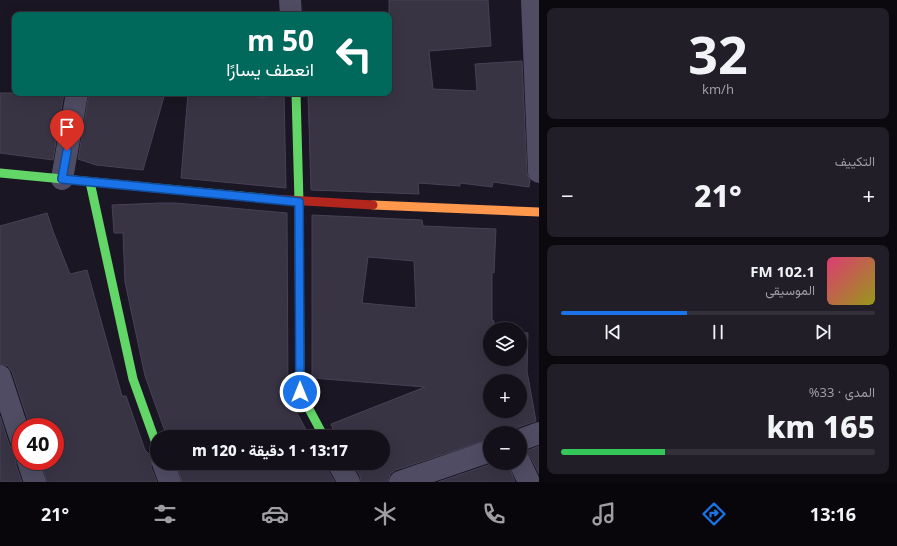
<!DOCTYPE html>
<html lang="ar">
<meta charset="utf-8">
<style>
:root{--surface:#14101a;--page:#211e27;--text:#f1f3f6;--muted:#9d9da2;--line:#333039;--accent:#1a73e8}
body{margin:0;font-family:"Noto Sans",Vazirmatn,sans-serif;background:var(--page);color:var(--text);direction:rtl;height:100vh;display:flex;flex-direction:column;font-size:15px;white-space:nowrap}
*{box-sizing:border-box;margin:0}
p{font-size:13px;color:var(--muted)}
.icon{flex:none;width:22px;height:22px;fill:none;stroke:currentColor;stroke-width:2;stroke-linecap:round;stroke-linejoin:round}
.map{position:relative;flex:1;overflow:hidden;direction:ltr}
.drawer{display:flex;flex-direction:column;gap:8px;padding:8px;background:#0b090e;width:358px}
.drawer>*{flex:none}
.banner{position:absolute;left:12px;top:12px;width:380px;height:84px;border-radius:8px;box-shadow:0 4px 16px #0002,0 0 0 1px var(--line);direction:rtl;background:#00695c;color:#fff;overflow:hidden}
.buttons{position:absolute;left:483px;top:322px;display:grid;gap:8px}
.buttons a{display:grid;place-items:center;width:44px;height:44px;border-radius:50%;background:var(--surface);box-shadow:0 4px 16px #0002,0 0 0 1px var(--line);font-size:20px}
.speed{position:absolute;left:12px;top:418px;display:flex;gap:8px;font-size:20px;font-weight:700;text-align:center}
.speed>*{display:grid;place-content:center;width:52px;height:52px;border-radius:50%;background:var(--surface);box-shadow:0 4px 16px #0002,0 0 0 1px var(--line);line-height:1}
.speed .limit{border:6px solid #d22;background:#fff;color:#111}
.pin{position:absolute;display:grid;place-items:center;width:34px;height:34px;color:#fff;margin:-41px -17px;border-radius:50% 50% 50% 0;rotate:-45deg;box-shadow:0 0 4px #0007}
.pin .icon{rotate:45deg}
.me{position:absolute;width:44px;margin:-22px;rotate:0deg;stroke-linejoin:round;filter:drop-shadow(0 0 3px #0008)}
.turn{display:flex;align-items:center;gap:14px;height:84px;padding:0 12px;font-size:18px}
.turn .icon{width:52px;height:52px;stroke-width:2.5}
.turn b{display:block;font-size:28px;line-height:34px}
.big{font-size:30px;font-weight:800;line-height:1.1}
.drawer .widget{flex:1;display:flex;flex-direction:column;justify-content:center;gap:6px;min-width:0;padding:0 14px;border-radius:8px;background:var(--page)}
.drawer .dial{align-items:center;gap:0}
.dial b{font-size:52px;line-height:1}
.song{display:flex;align-items:center;gap:12px}
.cover{width:48px;height:48px;border-radius:6px;background:linear-gradient(135deg,hsl(340 70% 55%),hsl(60 70% 35%))}
.played{height:4px;border-radius:2px;background:linear-gradient(90deg,var(--accent) 40%,var(--line) 40%)}
.keys{display:flex;justify-content:space-around;direction:ltr}
.heat{display:flex;justify-content:space-between;align-items:center;font-size:22px;direction:ltr}
.charge{height:6px;border-radius:3px;background:linear-gradient(90deg,#34c759 33%,var(--line) 0)}
.trip{position:absolute;left:150px;top:430px;width:240px;height:40px;border-radius:20px;background:var(--surface);box-shadow:0 4px 16px #0002,0 0 0 1px var(--line);font-weight:800;line-height:40px;text-align:center;direction:rtl}
.tabs{display:flex;height:64px;justify-content:space-around;align-items:center;background:#08060a;color:var(--muted)}
.tabs .icon{width:28px;height:28px}
.tabs .active{color:var(--accent)}
.tabs b{font-size:18px;color:var(--text)}
main{display:flex;flex:1;min-height:0}
.map>svg:first-child{display:block}
.building{fill:#393444;stroke:#474156;fill-rule:evenodd}
.lines{fill:none;stroke-linecap:round;stroke-linejoin:round}
.street{stroke:#4f4c63;stroke-width:22}
.fast{stroke:#63d668;stroke-width:9}
.slow{stroke:#ff974d;stroke-width:9}
.jam{stroke:#b3261e;stroke-width:9}
.route-casing{stroke:#114b97;stroke-width:10}
.route{stroke:#1a73e8;stroke-width:7}
</style>
<main>
<section class="drawer">
<div class="widget dial"><b>32</b><p>km/h</p></div>
<div class="widget"><p>التكييف</p>
<div class="heat"><a>−</a><b class="big">21°</b><a>+</a></div>
</div>
<div class="widget">
<div class="song"><i class="cover"></i><div><b>102.1 FM</b><p>الموسيقى</p></div></div>
<div class="played"></div>
<div class="keys"><svg class="icon" aria-label="previous" viewBox="0 0 24 24"><path d="M18 5L8 12l10 7zM5 5v14"/></svg><svg class="icon" aria-label="pause" viewBox="0 0 24 24"><path d="M8 5v14M16 5v14"/></svg><svg class="icon" aria-label="next" viewBox="0 0 24 24"><path d="M6 5l10 7-10 7zM19 5v14"/></svg></div>
</div>
<div class="widget"><p>المدى · 33%</p><b class="big">165 km</b><div class="charge"></div></div>
</section>
<div class="map">
<svg width="539" height="482" viewBox="0 0 539 482">
<rect width="100%" height="100%" fill="#1a1623"/>
<path class="building" d="M 389,0 L 488,0 L 491,46 L 429,51 L 433,89 L 477,91 L 475,64 L 522,61 L 527,173 L 530,180 L 529,187 L 493,182 L 492,187 L 460,183 L 460,186 L 418,183 L 419,194 L 311,190 L 308,93 L 389,93 Z
M 0,93 L 64,93 L 53,160 L 0,153 Z
M 89,93 L 165,93 L 143,170 L 96,165 L 78,159 Z
M 188,93 L 228,93 L 267,98 L 268,93 L 284,93 L 286,188 L 181,178 Z
M 160,203 L 176,203 L 287,213 L 288,392 L 289,398 L 310,437 L 167,437 L 145,376 L 125,282 L 123,233 L 114,233 L 112,205 Z
M 47,213 L 53,231 L 70,274 L 87,270 L 122,396 L 126,396 L 145,450 L 152,457 L 151,467 L 157,482 L 47,482 L 41,461 L 55,461 L 55,427 L 30,427 L 12,372 L 8,366 L 0,364 L 0,226 Z
M 312,215 L 422,220 L 423,226 L 496,229 L 494,273 L 492,272 L 492,320 L 494,321 L 494,329 L 490,329 L 490,359 L 520,359 L 520,332 L 528,333 L 527,371 L 536,421 L 516,428 L 510,433 L 490,433 L 490,439 L 396,470 L 390,474 L 388,482 L 361,482 L 360,476 L 352,463 L 383,463 L 383,437 L 336,437 L 331,424 L 425,387 L 312,378 ZM 368,257 L 414,261 L 416,308 L 362,303 ZM 490,381 L 520,381 L 520,411 L 490,411 Z
M 0,416 L 9,444 L 13,450 L 19,452 L 16,458 L 16,465 L 22,482 L 0,482 Z
M 539,446 L 539,474 L 531,458 L 524,452 Z
M 176,463 L 326,463 L 327,469 L 335,482 L 182,482 Z
M 494,463 L 508,463 L 515,482 L 438,482 Z"/>
<g class="lines">
<path class="street" d="M 290,0 L 291,15
M 532,0 L 539,172
M 62,179 L 77,93
M 0,376 L 21,440
M 520,440 L 539,433
M 28,461 L 35,482
M 163,463 L 170,482
M 338,463 L 349,482
M 520,463 L 529,482
M 400,482 L 490,451"/>
<path class="fast" d="M 296,93 L 299,202 L 300,392 L 324,437
M 0,173 L 271,199
M 90,182 L 133,379 L 157,446"/>
<path class="slow" d="M 373,205 L 539,212"/>
<path class="jam" d="M 271,199 L 373,205"/>
</g>
<g class="lines">
<defs>
<path id="route" d="M 67,151 L 62,179 L 299,202 L 300,392"/>
</defs>
<use href="#route" class="route-casing"/>
<use href="#route" class="route"/>
</g>
</svg>
<div class="buttons">
<a><svg class="icon" aria-label="layers" viewBox="0 0 24 24"><path d="M12 4l9 5-9 5-9-5zM3 14l9 5 9-5"/></svg></a>
<a>+</a>
<a>−</a>
</div>
<div class="speed"><div class="limit">40</div></div>
<div class="pin" style="left:67px;top:151px;background:#d93025"><svg class="icon" aria-label="arrive" viewBox="0 0 24 24"><path d="M6 21V4h12l-3 4 3 4H6"/></svg></div>
<svg class="me" style="left:300px;top:392px" viewBox="-20 -20 40 40"><circle r="17" fill="#1a73e8" stroke="#fff" stroke-width="3"/><path d="M0-11L8 9 0 5-8 9z" fill="#fff"/></svg>
<div class="trip">13:17 · 1 دقيقة · 120 m</div>
<div class="banner">
<div class="turn"><svg class="icon" aria-label="left" viewBox="0 0 24 24"><path d="M17 20v-9H6M10 6l-5 5 5 5"/></svg><div><b>50 m</b>انعطف يسارًا</div></div>
</div>
</div>
</main>
<nav class="tabs">
<b>13:16</b>
<svg class="icon active" aria-label="directions" viewBox="0 0 24 24"><path d="M12 3l9 9-9 9-9-9zM9 14v-3h6M13 9l2 2-2 2"/></svg>
<svg class="icon" aria-label="music" viewBox="0 0 24 24"><path d="M9 18V5l10-2v13"/><circle cx="6" cy="18" r="3"/><circle cx="16" cy="16" r="3"/></svg>
<svg class="icon" aria-label="phone" viewBox="0 0 24 24"><path d="M5 4h4l2 5-3 2q2 4 5 5l2-3 5 2v4C11 20 4 13 5 4z"/></svg>
<svg class="icon" aria-label="climate" viewBox="0 0 24 24"><path d="M12 3v18M4 7l16 10M4 17L20 7"/></svg>
<svg class="icon" aria-label="car" viewBox="0 0 24 24"><path d="M5 17H2v-5l4-1 3-4h7l3 4 3 1v5h-3M9 17h6M6 11h13"/><circle cx="7" cy="17" r="2"/><circle cx="17" cy="17" r="2"/></svg>
<svg class="icon" aria-label="filters" viewBox="0 0 24 24"><path d="M4 7h16M4 17h16"/><circle cx="9" cy="7" r="2"/><circle cx="15" cy="17" r="2"/></svg>
<b>21°</b>
</nav>
